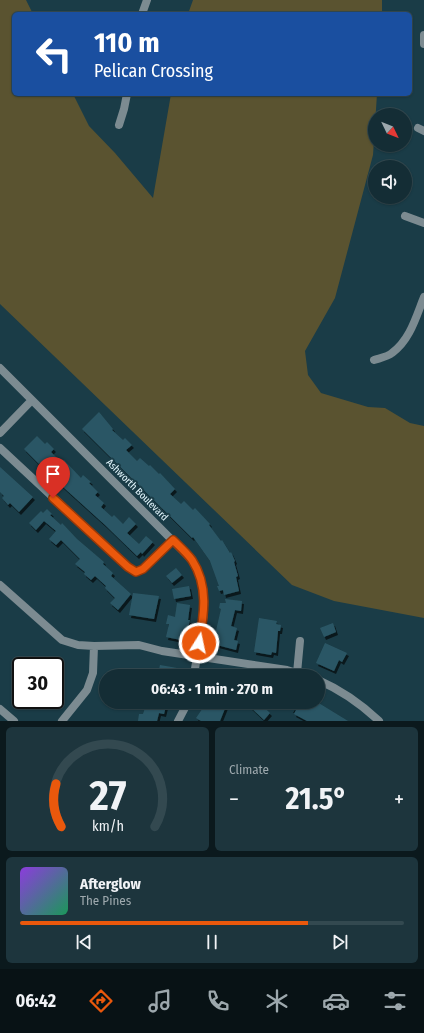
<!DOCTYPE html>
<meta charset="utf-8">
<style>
:root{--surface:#142d35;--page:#1d353d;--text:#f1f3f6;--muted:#9da8ad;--line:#334950;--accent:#ea580c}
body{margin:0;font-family:"Fira Sans Condensed",sans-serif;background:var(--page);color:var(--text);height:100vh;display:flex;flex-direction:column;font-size:15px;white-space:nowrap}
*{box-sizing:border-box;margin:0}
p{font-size:13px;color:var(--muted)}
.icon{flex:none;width:22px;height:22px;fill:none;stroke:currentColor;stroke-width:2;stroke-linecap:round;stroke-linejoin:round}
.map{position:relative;height:721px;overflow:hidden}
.details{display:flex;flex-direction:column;gap:6px;padding:6px;background:#0b191d;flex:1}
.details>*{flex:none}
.guide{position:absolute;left:12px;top:12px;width:400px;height:84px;border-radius:6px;box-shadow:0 1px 3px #0004,0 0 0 1px var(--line);background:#1a4fa0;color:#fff;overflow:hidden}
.needle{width:26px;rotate:133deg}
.buttons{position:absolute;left:368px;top:108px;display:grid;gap:8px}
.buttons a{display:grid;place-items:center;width:44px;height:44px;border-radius:50%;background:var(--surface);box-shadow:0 1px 3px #0004,0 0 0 1px var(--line);font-size:20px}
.speed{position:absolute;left:12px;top:657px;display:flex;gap:8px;font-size:20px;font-weight:700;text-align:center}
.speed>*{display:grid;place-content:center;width:52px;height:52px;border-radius:50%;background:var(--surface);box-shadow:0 1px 3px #0004,0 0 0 1px var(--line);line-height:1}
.speed .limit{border:2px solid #111;border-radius:6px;background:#fff;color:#111}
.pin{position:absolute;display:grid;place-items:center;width:34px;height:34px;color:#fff;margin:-41px -17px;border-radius:50% 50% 50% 0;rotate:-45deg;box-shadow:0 0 4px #0007}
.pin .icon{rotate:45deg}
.me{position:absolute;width:44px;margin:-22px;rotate:10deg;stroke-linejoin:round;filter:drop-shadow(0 0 3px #0008)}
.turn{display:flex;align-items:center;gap:14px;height:84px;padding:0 16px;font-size:18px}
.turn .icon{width:52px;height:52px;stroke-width:2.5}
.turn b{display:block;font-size:28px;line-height:34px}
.big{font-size:30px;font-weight:700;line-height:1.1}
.details .tile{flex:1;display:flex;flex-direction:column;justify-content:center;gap:6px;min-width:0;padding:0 14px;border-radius:6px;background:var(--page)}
.details .dial{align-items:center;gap:0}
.dial svg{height:104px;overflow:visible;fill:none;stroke:var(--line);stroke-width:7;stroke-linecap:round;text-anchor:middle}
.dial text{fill:var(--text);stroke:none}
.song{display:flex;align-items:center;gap:12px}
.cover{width:48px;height:48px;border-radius:6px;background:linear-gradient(135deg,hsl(270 70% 55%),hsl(150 70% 35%))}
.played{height:4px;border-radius:2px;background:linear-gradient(90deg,var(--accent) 75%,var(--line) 75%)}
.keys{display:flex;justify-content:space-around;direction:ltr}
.heat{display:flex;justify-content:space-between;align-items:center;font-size:22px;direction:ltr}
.details .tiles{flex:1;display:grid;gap:6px;grid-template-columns:1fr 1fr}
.tile:last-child{grid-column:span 2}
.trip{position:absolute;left:99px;top:669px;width:226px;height:40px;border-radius:20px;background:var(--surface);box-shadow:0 1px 3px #0004,0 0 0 1px var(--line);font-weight:700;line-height:40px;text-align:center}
.tab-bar{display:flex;height:64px;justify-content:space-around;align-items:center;background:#081215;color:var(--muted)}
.tab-bar .icon{width:28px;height:28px}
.tab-bar .active{color:var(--accent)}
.tab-bar b{font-size:18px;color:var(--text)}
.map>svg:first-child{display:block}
.green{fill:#5a5330}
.building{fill:#2b5765;filter:url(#shadow)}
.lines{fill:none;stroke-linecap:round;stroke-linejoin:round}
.minor{stroke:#7c8b91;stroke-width:8}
.route-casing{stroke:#983908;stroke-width:10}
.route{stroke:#ea580c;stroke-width:7}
.labels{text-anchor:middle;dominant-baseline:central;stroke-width:4;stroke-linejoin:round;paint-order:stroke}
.street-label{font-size:10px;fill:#e5f8ff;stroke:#1a3c47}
</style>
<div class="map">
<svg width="424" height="721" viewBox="0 0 424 721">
<defs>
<filter id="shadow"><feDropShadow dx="2" dy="3" stdDeviation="0" flood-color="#0009"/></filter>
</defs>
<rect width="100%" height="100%" fill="#1a3c47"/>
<path class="green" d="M 0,0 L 26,0 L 33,14 L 14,14 L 14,94 L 73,94 L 89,126 L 115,153 L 153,198 L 171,94 L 377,94 L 373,155 L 335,298 L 305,351 L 308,375 L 321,393 L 368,407 L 385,408 L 410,423 L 424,426 L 424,618 L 334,601 L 292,585 L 0,304 Z
M 193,0 L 382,0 L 382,14 L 188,14 Z"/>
<path class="building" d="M 99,412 L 113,429 L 112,430 L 123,440 L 125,438 L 132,445 L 126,450 L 137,461 L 140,458 L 149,466 L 150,465 L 159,474 L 160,473 L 175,489 L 170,494 L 181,504 L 184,501 L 193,510 L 195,508 L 210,524 L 209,525 L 221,541 L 222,540 L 230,553 L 231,552 L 235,561 L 234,562 L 238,576 L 236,577 L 239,591 L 224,595 L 223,590 L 219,591 L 217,586 L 219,586 L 210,561 L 193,537 L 192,538 L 82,429 Z
M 37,436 L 45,444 L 47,442 L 54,449 L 51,452 L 61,462 L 64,460 L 81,478 L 83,475 L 91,482 L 89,483 L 98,492 L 95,495 L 104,503 L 101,507 L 112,517 L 114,515 L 123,524 L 129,517 L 136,524 L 127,533 L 139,544 L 146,536 L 153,542 L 142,554 L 141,552 L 137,556 L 105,525 L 52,477 L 53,476 L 40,463 L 39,464 L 24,449 Z
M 0,467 L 33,497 L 19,512 L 10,503 L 8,505 L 2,498 L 4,496 L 0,492 Z
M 47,509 L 52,514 L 50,515 L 61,525 L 62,523 L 77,539 L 104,562 L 103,564 L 113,573 L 111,576 L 131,594 L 118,610 L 110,603 L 115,598 L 105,588 L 106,586 L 95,576 L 91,580 L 84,574 L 85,572 L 75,564 L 80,559 L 61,540 L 56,545 L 49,539 L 56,531 L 44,521 L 36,530 L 29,523 L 41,511 L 43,513 Z
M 176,568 L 182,575 L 172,583 L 166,576 Z
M 189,586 L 191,596 L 174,599 L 172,589 Z
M 133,593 L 159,596 L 154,619 L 129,615 Z
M 225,599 L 242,601 L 241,611 L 235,610 L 231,626 L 237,628 L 234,640 L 238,641 L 236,650 L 213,644 L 221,609 L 219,608 L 220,603 L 226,603 Z
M 177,603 L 190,605 L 188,620 L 190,620 L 187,632 L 188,632 L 186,638 L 182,637 L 181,640 L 166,637 L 169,624 L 166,624 L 168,615 L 175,617 Z
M 259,618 L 277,621 L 276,624 L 281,625 L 280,631 L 278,631 L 276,653 L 272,652 L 271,655 L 254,652 Z
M 333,623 L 336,632 L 324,637 L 320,628 Z
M 325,643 L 347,653 L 342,662 L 339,660 L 334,671 L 316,663 Z
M 160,665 L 177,668 L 177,670 L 181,671 L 180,676 L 158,674 Z
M 147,702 L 167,702 L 164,714 L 159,713 L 157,721 L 138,721 L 139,714 L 143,714 Z
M 204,702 L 215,702 L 226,706 L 220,721 L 201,721 L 196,718 L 203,708 L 202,707 Z
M 245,702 L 258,702 L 270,713 L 264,720 Z
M 296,702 L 317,702 L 348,721 L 307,721 L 294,714 L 296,710 L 291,710 Z"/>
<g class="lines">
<path class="minor" d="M 142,14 L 147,0
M 424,35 L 424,44
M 119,125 L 124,109 L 127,94
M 418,128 L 424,131
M 405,216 L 424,223
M 374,360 C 380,358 387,357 392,353 C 410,340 416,317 424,297
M 0,368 L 192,560 C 215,599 199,634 194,676
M 0,433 L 32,400
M 0,448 L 128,567 L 136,572 L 143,569 L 173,540
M 0,585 L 62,640 L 78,645 L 94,646 L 139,645 L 162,651 L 287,670 L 307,676
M 297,673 L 300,641
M 318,680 C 341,690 361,704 379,721
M 0,709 L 14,721
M 62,721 L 87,690 L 93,673 L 94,646
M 178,721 L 188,702"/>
</g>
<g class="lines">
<defs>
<path id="route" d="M 53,498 L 128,567 L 136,572 L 143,569 L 173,540 C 179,546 187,553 192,560 C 209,586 204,615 199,643"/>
</defs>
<use href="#route" class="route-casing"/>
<use href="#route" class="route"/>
</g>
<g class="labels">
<g class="street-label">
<text transform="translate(137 490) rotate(45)">Ashworth Boulevard</text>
</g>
</g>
</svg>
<div class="buttons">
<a><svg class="needle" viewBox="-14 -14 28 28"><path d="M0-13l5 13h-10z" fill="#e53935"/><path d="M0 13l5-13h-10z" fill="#9da8ad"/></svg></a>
<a><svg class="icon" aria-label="sound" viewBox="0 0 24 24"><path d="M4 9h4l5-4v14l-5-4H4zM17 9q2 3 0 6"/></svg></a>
</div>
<div class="speed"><div class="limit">30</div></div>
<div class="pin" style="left:53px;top:498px;background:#d93025"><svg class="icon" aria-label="arrive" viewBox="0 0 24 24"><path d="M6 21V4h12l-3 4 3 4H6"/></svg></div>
<svg class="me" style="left:199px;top:643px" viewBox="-20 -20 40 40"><circle r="17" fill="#ea580c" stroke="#fff" stroke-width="3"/><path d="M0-11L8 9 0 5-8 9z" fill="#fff"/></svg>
<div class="trip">06:43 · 1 min · 270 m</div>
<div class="guide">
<div class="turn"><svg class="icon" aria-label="left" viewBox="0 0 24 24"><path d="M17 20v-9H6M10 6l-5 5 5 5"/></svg><div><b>110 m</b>Pelican Crossing</div></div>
</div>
</div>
<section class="details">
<div class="tiles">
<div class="tile dial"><svg viewBox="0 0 100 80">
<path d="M14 69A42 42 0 1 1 86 69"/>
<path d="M14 69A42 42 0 0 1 10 36" stroke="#ea580c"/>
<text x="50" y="56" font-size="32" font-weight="700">27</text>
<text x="50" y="72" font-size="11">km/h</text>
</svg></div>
<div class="tile"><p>Climate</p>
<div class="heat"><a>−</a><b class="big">21.5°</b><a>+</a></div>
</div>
<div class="tile">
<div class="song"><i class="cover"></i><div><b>Afterglow</b><p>The Pines</p></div></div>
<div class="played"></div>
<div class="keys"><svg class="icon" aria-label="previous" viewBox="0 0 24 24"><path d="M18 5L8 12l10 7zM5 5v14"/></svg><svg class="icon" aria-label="pause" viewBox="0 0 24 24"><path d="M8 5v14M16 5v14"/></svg><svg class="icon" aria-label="next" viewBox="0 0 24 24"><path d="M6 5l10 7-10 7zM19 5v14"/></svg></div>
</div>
</div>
</section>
<nav class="tab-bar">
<b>06:42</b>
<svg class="icon active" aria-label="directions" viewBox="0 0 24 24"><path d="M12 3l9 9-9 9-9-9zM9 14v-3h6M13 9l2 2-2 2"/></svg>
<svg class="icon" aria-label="music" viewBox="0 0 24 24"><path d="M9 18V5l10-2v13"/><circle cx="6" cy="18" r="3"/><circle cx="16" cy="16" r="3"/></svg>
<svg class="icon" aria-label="phone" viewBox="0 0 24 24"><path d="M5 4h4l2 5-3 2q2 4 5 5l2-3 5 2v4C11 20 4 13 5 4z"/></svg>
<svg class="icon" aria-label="climate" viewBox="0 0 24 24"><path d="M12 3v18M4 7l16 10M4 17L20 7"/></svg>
<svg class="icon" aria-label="car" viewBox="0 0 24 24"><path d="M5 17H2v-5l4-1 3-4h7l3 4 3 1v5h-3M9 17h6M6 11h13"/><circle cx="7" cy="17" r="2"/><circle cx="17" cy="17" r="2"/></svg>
<svg class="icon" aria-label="filters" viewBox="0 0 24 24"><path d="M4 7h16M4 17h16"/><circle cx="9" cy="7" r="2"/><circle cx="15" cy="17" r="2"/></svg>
</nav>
